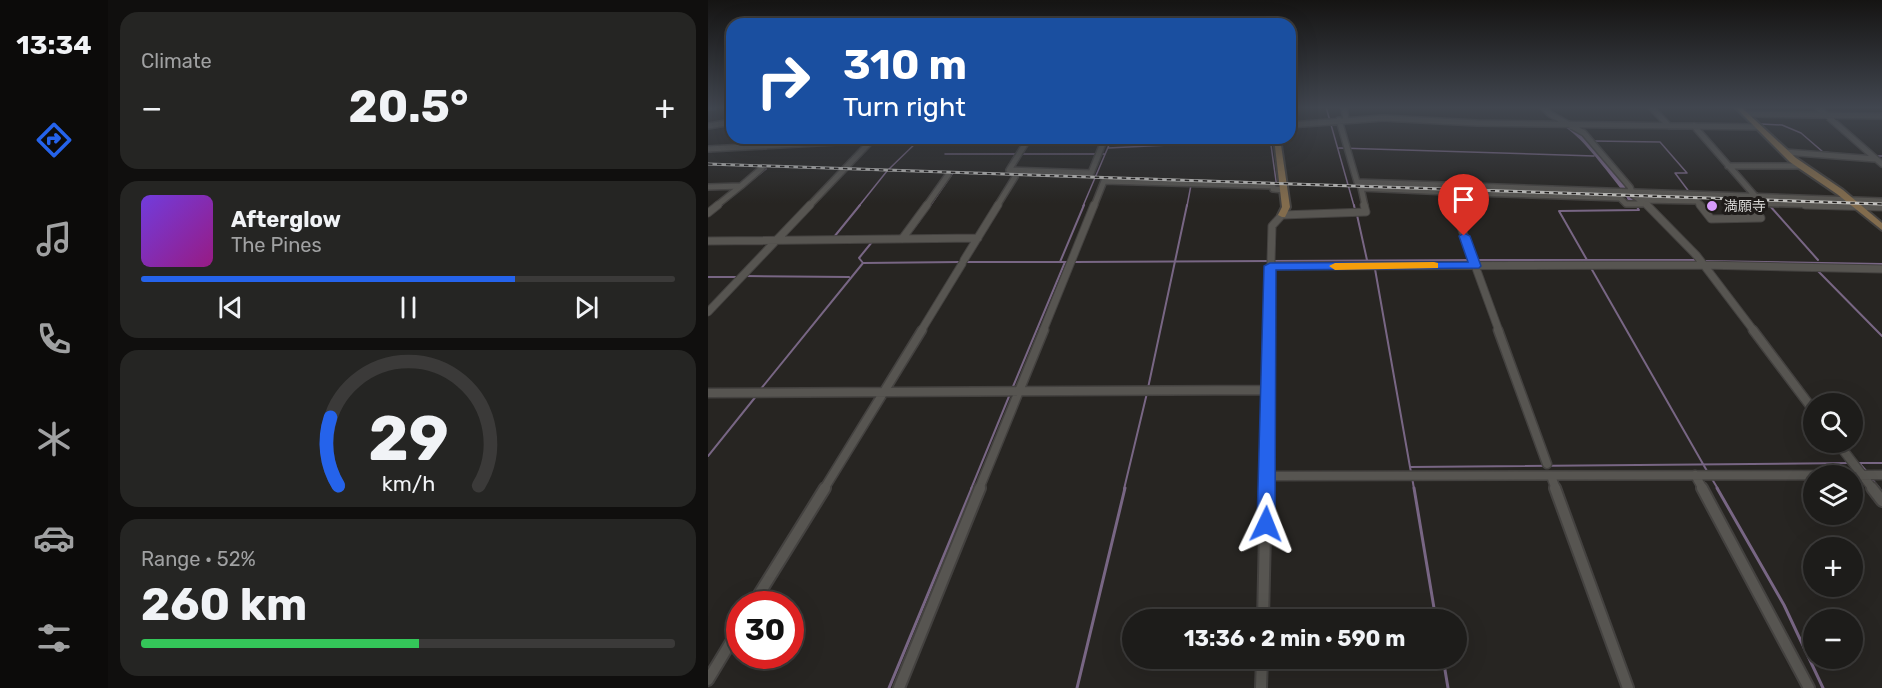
<!DOCTYPE html>
<meta charset="utf-8">
<style>
:root{--surface:#1d1c1a;--page:#252523;--text:#f1f3f6;--muted:#a0a1a2;--line:#3b3a39;--accent:#2563eb}
body{margin:0;font-family:Rubik,"Noto Sans JP",sans-serif;background:var(--page);color:var(--text);height:100vh;display:flex;flex-direction:column;font-size:22px;white-space:nowrap}
*{box-sizing:border-box;margin:0}
p{font-size:20px;color:var(--muted)}
.icon{flex:none;width:33px;height:33px;fill:none;stroke:currentColor;stroke-width:2;stroke-linecap:round;stroke-linejoin:round}
.map{position:relative;flex:1;overflow:hidden}
.details{display:flex;flex-direction:column;gap:12px;padding:12px;background:#100f0e;width:600px}
.details>*{flex:none}
.top-card{position:absolute;left:18px;top:18px;width:570px;height:126px;border-radius:18px;box-shadow:0 6px 24px #0002,0 0 0 2px var(--line);background:#1a4fa0;color:#fff;overflow:hidden}
.fabs{position:absolute;left:1095px;top:393px;display:grid;gap:12px}
.fabs a{display:grid;place-items:center;width:60px;height:60px;border-radius:50%;background:var(--surface);box-shadow:0 6px 24px #0002,0 0 0 2px var(--line);font-size:30px}
.speed{position:absolute;left:18px;top:591px;display:flex;gap:12px;font-size:30px;font-weight:700;text-align:center}
.speed>*{display:grid;place-content:center;width:78px;height:78px;border-radius:50%;background:var(--surface);box-shadow:0 6px 24px #0002,0 0 0 2px var(--line);line-height:1}
.speed .limit{border:9px solid #d22;background:#fff;color:#111}
.pin{position:absolute;display:grid;place-items:center;width:51px;height:51px;color:#fff;margin:-62px -26px;border-radius:50% 50% 50% 0;rotate:-45deg;box-shadow:0 0 6px #0007}
.pin .icon{rotate:45deg}
.me{position:absolute;width:66px;margin:-33px;rotate:2deg;stroke-linejoin:round;filter:drop-shadow(0 0 4px #0008)}
.turn{display:flex;align-items:center;gap:21px;height:126px;padding:0 18px;font-size:27px}
.turn .icon{width:78px;height:78px;stroke-width:2.5}
.turn b{display:block;font-size:42px;line-height:51px}
.big{font-size:45px;font-weight:700;line-height:1.1}
.details .tile{flex:1;display:flex;flex-direction:column;justify-content:center;gap:9px;min-width:0;padding:0 21px;border-radius:18px;background:var(--page)}
.details .dial{align-items:center;gap:0}
.dial svg{height:156px;overflow:visible;fill:none;stroke:var(--line);stroke-width:7;stroke-linecap:round;text-anchor:middle}
.dial text{fill:var(--text);stroke:none}
.song{display:flex;align-items:center;gap:18px}
.cover{width:72px;height:72px;border-radius:9px;background:linear-gradient(135deg,hsl(260 70% 55%),hsl(310 70% 35%))}
.played{height:6px;border-radius:3px;background:linear-gradient(90deg,var(--accent) 70%,var(--line) 70%)}
.keys{display:flex;justify-content:space-around;direction:ltr}
.heat{display:flex;justify-content:space-between;align-items:center;font-size:33px;direction:ltr}
.charge{height:9px;border-radius:4px;background:linear-gradient(90deg,#34c759 52%,var(--line) 0)}
.trip{position:absolute;left:414px;top:609px;width:345px;height:60px;border-radius:30px;background:var(--surface);box-shadow:0 6px 24px #0002,0 0 0 2px var(--line);font-weight:700;line-height:60px;text-align:center}
main{display:flex;flex:1;min-height:0}
.dock{display:flex;flex-direction:column;width:108px;justify-content:space-around;align-items:center;background:#0c0b0a;color:var(--muted)}
.dock .icon{width:42px;height:42px}
.dock .active{color:var(--accent)}
.dock b{font-size:27px;color:var(--text)}
.map>svg:first-child{display:block}
.water{fill:#786684}
.lines{fill:none;stroke-linecap:round;stroke-linejoin:round}
.stream-far2{stroke:#786684;stroke-width:1.5}
.stream-far1{stroke:#786684;stroke-width:2}
.stream{stroke:#786684;stroke-width:3}
.street-far3-casing{stroke:#444240;stroke-width:8}
.street-far2-casing{stroke:#444240;stroke-width:9}
.street-far1-casing{stroke:#444240;stroke-width:11}
.street-casing{stroke:#444240;stroke-width:14}
.secondary-casing{stroke:#444240;stroke-width:4}
.street-far3{stroke:#575551;stroke-width:5}
.street-far2{stroke:#575551;stroke-width:7}
.street-far1{stroke:#575551;stroke-width:8}
.street{stroke:#575551;stroke-width:10}
.secondary{fill:#826c4d;fill-rule:evenodd}
.rail-casing{stroke:#c2c1be;stroke-width:3}
.rail{stroke:#1e1b19;stroke-width:1.5;stroke-dasharray:4.5;stroke-linecap:butt}
.route{fill:#2563eb;stroke:#184099;stroke-width:1.5}
.slow{fill:#f59e0b}
.poi-dot{fill:#d69bfa;stroke:#1e1b19;stroke-width:2}
.labels{text-anchor:middle;dominant-baseline:central;stroke-width:6;stroke-linejoin:round;paint-order:stroke}
.far-poi-label{font-size:14px;fill:#d8d7d5;stroke:#1e1b19;text-anchor:start}
</style>
<main>
<nav class="dock">
<b>13:34</b>
<svg class="icon active" aria-label="directions" viewBox="0 0 24 24"><path d="M12 3l9 9-9 9-9-9zM9 14v-3h6M13 9l2 2-2 2"/></svg>
<svg class="icon" aria-label="music" viewBox="0 0 24 24"><path d="M9 18V5l10-2v13"/><circle cx="6" cy="18" r="3"/><circle cx="16" cy="16" r="3"/></svg>
<svg class="icon" aria-label="phone" viewBox="0 0 24 24"><path d="M5 4h4l2 5-3 2q2 4 5 5l2-3 5 2v4C11 20 4 13 5 4z"/></svg>
<svg class="icon" aria-label="climate" viewBox="0 0 24 24"><path d="M12 3v18M4 7l16 10M4 17L20 7"/></svg>
<svg class="icon" aria-label="car" viewBox="0 0 24 24"><path d="M5 17H2v-5l4-1 3-4h7l3 4 3 1v5h-3M9 17h6M6 11h13"/><circle cx="7" cy="17" r="2"/><circle cx="17" cy="17" r="2"/></svg>
<svg class="icon" aria-label="filters" viewBox="0 0 24 24"><path d="M4 7h16M4 17h16"/><circle cx="9" cy="7" r="2"/><circle cx="15" cy="17" r="2"/></svg>
</nav>
<section class="details">
<div class="tile"><p>Climate</p>
<div class="heat"><a>−</a><b class="big">20.5°</b><a>+</a></div>
</div>
<div class="tile">
<div class="song"><i class="cover"></i><div><b>Afterglow</b><p>The Pines</p></div></div>
<div class="played"></div>
<div class="keys"><svg class="icon" aria-label="previous" viewBox="0 0 24 24"><path d="M18 5L8 12l10 7zM5 5v14"/></svg><svg class="icon" aria-label="pause" viewBox="0 0 24 24"><path d="M8 5v14M16 5v14"/></svg><svg class="icon" aria-label="next" viewBox="0 0 24 24"><path d="M6 5l10 7-10 7zM19 5v14"/></svg></div>
</div>
<div class="tile dial"><svg viewBox="0 0 100 80">
<path d="M14 69A42 42 0 1 1 86 69"/>
<path d="M14 69A42 42 0 0 1 10 34" stroke="#2563eb"/>
<text x="50" y="56" font-size="32" font-weight="700">29</text>
<text x="50" y="72" font-size="11">km/h</text>
</svg></div>
<div class="tile"><p>Range · 52%</p><b class="big">260 km</b><div class="charge"></div></div>
</section>
<div class="map">
<svg width="1174" height="688" viewBox="0 0 1174 688">
<rect width="100%" height="100%" fill="#272522"/>
<path class="water" d="M 860,126 L 872,132 L 919,187 L 917,190 L 933,207 L 923,207 L 925,206 C 919,202 919,196 915,191 C 898,171 878,141 857,127 Z"/>
<g class="lines">
<path class="stream-far2" d="M 618,107 L 646,206
M 860,122 L 954,123
M 961,123 L 973,123
M 1053,124 L 1074,125 L 1093,133 L 1115,152 L 1143,155
M 562,138 L 569,188
M 885,141 L 952,142 L 979,173 L 967,173 L 982,193
M 400,148 L 563,140
M 631,148 L 886,156
M 237,154 L 397,154
M 1167,156 L 1174,156
M 44,180 L 58,169
M 12,206 L 21,199
M 151,206 L 179,171 L 213,138
M 222,206 L 244,174
M 375,206 L 404,138
M 479,206 L 483,185"/>
<path class="stream-far1" d="M 646,205 L 647,210
M 1062,206 L 1110,260
M 11,207 L 14,205
M 649,215 L 659,260
M 126,237 L 152,205
M 199,237 L 212,220
M 768,260 L 990,260
M 879,260 L 851,211 L 931,210 L 929,207
M 996,261 L 1174,264
M 258,262 L 360,262
M 352,262 L 376,205
M 366,262 L 762,260
M 155,263 L 151,258 L 164,242
M 883,268 L 999,471
M 667,269 L 702,467
M 1109,270 L 1174,336
M 36,276 L 141,277
M 0,277 L 30,277
M 440,388 L 479,205
M 304,389 L 357,262
M 52,390 L 155,263 L 252,262
M 0,456 L 49,395
M 1150,463 L 1174,463
M 1152,464 L 1160,473
M 703,472 L 702,467 L 1141,463
M 704,477 L 706,489
M 1163,478 L 1172,489
M 1004,479 L 1010,489
M 263,489 L 302,394
M 416,489 L 439,393"/>
<path class="stream" d="M 706,488 L 728,620
M 1009,488 L 1076,605 L 1115,688
M 1170,488 L 1174,492
M 735,658 L 740,688
M 181,688 L 264,488
M 369,688 L 417,488"/>
<defs>
<path id="street-far3" d="M 0,107 L 5,107
M 636,107 L 638,120
M 835,107 L 842,114 L 876,133 L 922,187 L 925,195 L 940,206
M 943,107 L 961,126
M 1109,107 L 1174,164
M 1037,114 L 1174,116
M 631,120 L 649,182 L 1174,201
M 582,125 L 675,118 L 769,123 L 1051,127
M 0,126 L 24,122
M 986,126 L 1048,197
M 321,138 L 301,170 L 383,173 L 397,138
M 58,146 L 68,138
M 0,149 L 164,140
M 1077,152 L 1167,159
M 1020,166 L 1093,166
M 33,186 L 54,168
M 0,187 L 33,186 L 8,206
M 740,192 L 912,198 L 918,204 L 938,204
M 934,200 L 989,201 L 993,206
M 101,206 L 166,138
M 218,206 L 240,175
M 289,206 L 307,177
M 386,206 L 396,181 L 565,186 L 565,189 L 576,190
M 657,206 L 653,188 L 740,192 L 745,206
M 1044,206 L 1041,203 L 1147,206"/>
<path id="street-far2" d="M 745,205 L 791,331
M 939,205 L 989,256 L 1046,331
M 992,205 L 1003,219 L 1053,218 L 1042,205
M 1097,205 L 1174,207
M 0,213 L 10,205
M 194,239 L 219,205
M 0,241 L 270,238
M 256,260 L 290,205
M 562,266 L 995,265 L 1174,269
M 0,312 L 102,205
M 213,331 L 254,264
M 335,331 L 386,205
M 561,331 L 564,226 L 574,215 L 658,212 L 656,205"/>
<path id="street-far1" d="M 790,330 L 839,464
M 1045,330 L 1106,411
M 0,393 L 559,390
M 1129,442 L 1165,489
M 987,475 L 995,489
M 560,476 L 1174,475
M 843,476 L 848,489
M 116,489 L 214,330
M 271,489 L 336,330
M 558,489 L 561,330"/>
<path id="street" d="M 847,488 L 920,688
M 994,488 L 1101,688
M 1164,488 L 1174,501
M 45,604 L 117,488
M 555,620 L 558,488
M 0,680 L 32,627
M 191,688 L 272,488
M 553,688 L 554,658"/>
<path id="secondary" d="M 1027,107 L 1033,107 L 1088,158 L 1135,190 L 1174,223 L 1174,230 L 1129,194 L 1082,162 Z
M 214,138 L 211,140 L 164,142 L 161,140 L 164,138 Z
M 566,138 L 572,138 L 582,207 L 577,217 L 574,217 L 570,215 L 574,207 Z"/>
</defs>
<use href="#street-far3" class="street-far3-casing"/>
<use href="#street-far2" class="street-far2-casing"/>
<use href="#street-far1" class="street-far1-casing"/>
<use href="#street" class="street-casing"/>
<use href="#secondary" class="secondary-casing"/>
<use href="#street-far3" class="street-far3"/>
<use href="#street-far2" class="street-far2"/>
<use href="#street-far1" class="street-far1"/>
<use href="#street" class="street"/>
<use href="#secondary" class="secondary"/>
<defs>
<path id="rail" d="M 0,164 L 1174,204"/>
</defs>
<use href="#rail" class="rail-casing"/>
<use href="#rail" class="rail"/>
</g>
<linearGradient id="sky" x2="0" y2="1"><stop stop-color="#151413"/><stop offset="0.53" stop-color="#41464f"/><stop offset="1" stop-color="#41464f" stop-opacity="0"/></linearGradient>
<rect width="1174" height="203" fill="url(#sky)"/>
<path class="route" d="M 756,233 L 762,236 L 773,266 L 771,268 L 568,270 L 567,524 L 565,529 L 558,531 L 552,529 L 549,524 L 556,266 L 562,263 L 760,262 L 751,236 Z"/>
<path class="slow" d="M 726,262 L 730,263 L 730,268 L 627,270 L 621,266 L 627,263 Z"/>
<circle class="poi-dot" cx="1004" cy="206" r="6"/>
<g class="labels">
<g class="far-poi-label">
<text x="1016" y="206">満願寺</text>
</g>
</g>
</svg>
<div class="fabs">
<a><svg class="icon" aria-label="search" viewBox="0 0 24 24"><circle cx="10" cy="10" r="6"/><path d="M15 15l6 6"/></svg></a>
<a><svg class="icon" aria-label="layers" viewBox="0 0 24 24"><path d="M12 4l9 5-9 5-9-5zM3 14l9 5 9-5"/></svg></a>
<a>+</a>
<a>−</a>
</div>
<div class="speed"><div class="limit">30</div></div>
<div class="pin" style="left:756px;top:236px;background:#d93025"><svg class="icon" aria-label="arrive" viewBox="0 0 24 24"><path d="M6 21V4h12l-3 4 3 4H6"/></svg></div>
<svg class="me" style="left:558px;top:524px" viewBox="-20 -20 40 40"><path d="M0-17L14 15 0 8-14 15z" fill="#2563eb" stroke="#fff" stroke-width="4"/></svg>
<div class="trip">13:36 · 2 min · 590 m</div>
<div class="top-card">
<div class="turn"><svg class="icon" aria-label="right" viewBox="0 0 24 24"><path d="M7 20v-9h11M14 6l5 5-5 5"/></svg><div><b>310 m</b>Turn right</div></div>
</div>
</div>
</main>
